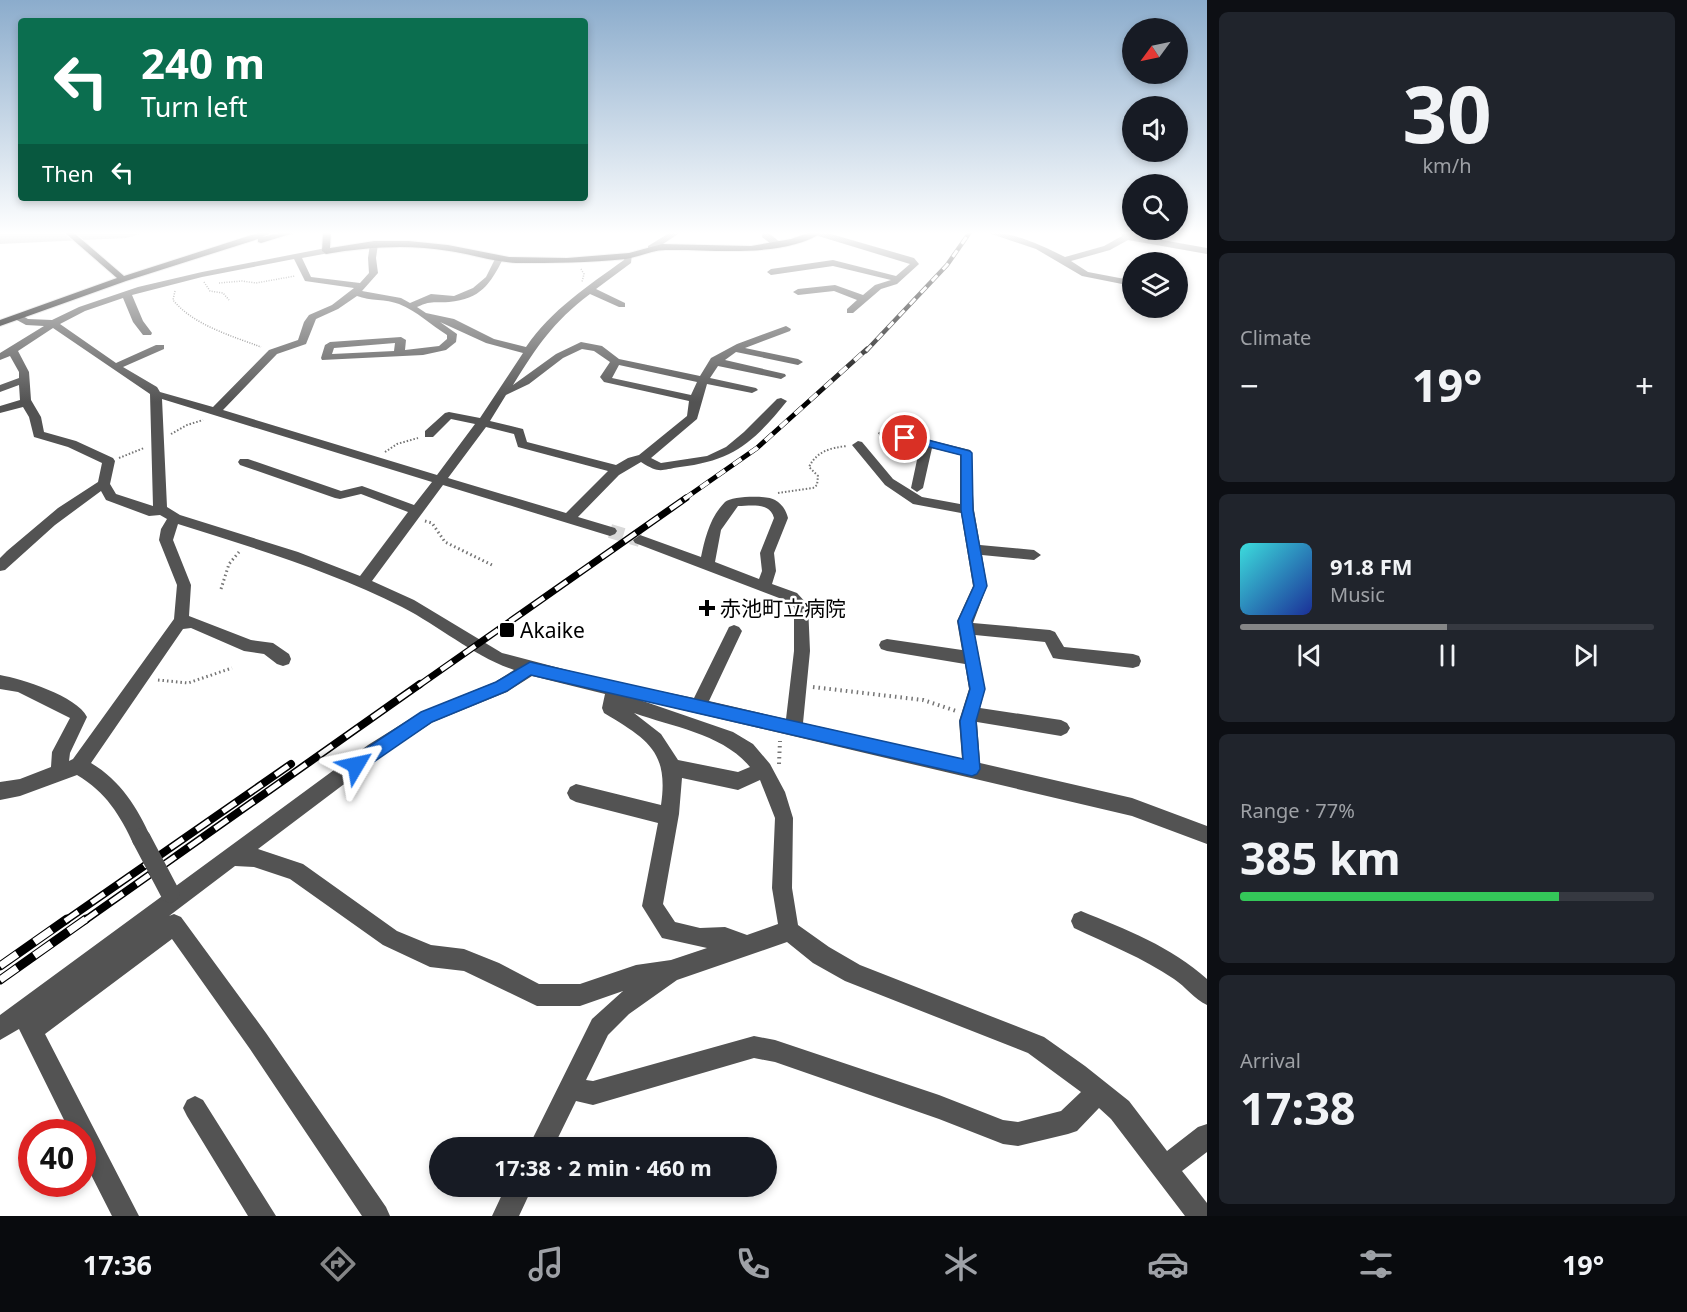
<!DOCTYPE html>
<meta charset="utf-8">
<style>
:root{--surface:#171b24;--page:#20242c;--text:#f1f3f6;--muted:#9ea1a6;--line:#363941;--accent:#858687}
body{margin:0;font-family:"Noto Sans","Noto Sans JP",sans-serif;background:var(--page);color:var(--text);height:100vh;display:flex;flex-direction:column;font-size:22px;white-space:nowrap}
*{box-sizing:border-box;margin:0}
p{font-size:20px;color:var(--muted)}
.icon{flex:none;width:33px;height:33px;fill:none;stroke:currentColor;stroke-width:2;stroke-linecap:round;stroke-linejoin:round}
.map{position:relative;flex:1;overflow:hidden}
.sheet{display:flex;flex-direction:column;gap:12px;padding:12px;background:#0d0f14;width:480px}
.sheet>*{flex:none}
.banner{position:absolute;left:18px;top:18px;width:570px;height:183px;border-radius:6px;box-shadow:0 3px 9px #0003;background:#0b6e4f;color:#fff;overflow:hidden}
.needle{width:39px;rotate:237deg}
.tools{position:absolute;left:1122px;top:18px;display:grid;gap:12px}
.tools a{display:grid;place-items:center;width:66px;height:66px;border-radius:50%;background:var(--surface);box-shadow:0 3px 9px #0003;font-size:30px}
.speed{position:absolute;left:18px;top:1119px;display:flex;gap:12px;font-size:30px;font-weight:700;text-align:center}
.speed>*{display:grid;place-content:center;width:78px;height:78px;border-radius:50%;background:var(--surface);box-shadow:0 3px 9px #0003;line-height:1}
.speed .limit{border:9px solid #d22;background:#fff;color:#111}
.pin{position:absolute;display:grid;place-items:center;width:51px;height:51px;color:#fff;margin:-26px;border:3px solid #fff;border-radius:50%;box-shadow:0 2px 6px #0007}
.me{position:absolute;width:66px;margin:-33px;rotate:54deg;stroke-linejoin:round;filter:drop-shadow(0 0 4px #0008)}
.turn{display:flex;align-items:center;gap:21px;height:126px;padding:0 24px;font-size:27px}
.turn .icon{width:78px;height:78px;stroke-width:2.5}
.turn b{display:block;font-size:42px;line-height:51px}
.then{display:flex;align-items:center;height:57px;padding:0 24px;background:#0003;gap:12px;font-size:22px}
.big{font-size:45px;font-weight:700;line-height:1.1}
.sheet .tile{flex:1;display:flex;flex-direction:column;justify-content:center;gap:9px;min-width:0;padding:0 21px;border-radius:9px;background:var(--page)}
.sheet .dial{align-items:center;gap:0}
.dial b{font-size:78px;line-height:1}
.song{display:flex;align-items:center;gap:18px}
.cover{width:72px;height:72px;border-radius:9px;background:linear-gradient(135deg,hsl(180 70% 55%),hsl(230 70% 35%))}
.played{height:6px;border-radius:3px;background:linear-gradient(90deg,var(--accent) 50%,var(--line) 50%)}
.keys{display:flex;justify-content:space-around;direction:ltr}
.heat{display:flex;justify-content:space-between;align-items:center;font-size:33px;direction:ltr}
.charge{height:9px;border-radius:4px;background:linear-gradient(90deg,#34c759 77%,var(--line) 0)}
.trip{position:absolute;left:429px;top:1137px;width:348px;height:60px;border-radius:30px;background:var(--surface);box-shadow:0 3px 9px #0003;font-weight:700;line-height:60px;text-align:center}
.tabs{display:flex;height:96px;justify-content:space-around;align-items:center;background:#090b0e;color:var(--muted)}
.tabs .icon{width:42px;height:42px}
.tabs .active{color:var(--accent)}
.tabs b{font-size:27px;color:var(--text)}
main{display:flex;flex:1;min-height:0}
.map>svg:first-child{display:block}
.water{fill:#a1a1a1}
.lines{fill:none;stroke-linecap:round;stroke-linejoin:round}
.minor-tunnel{stroke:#d9d9d9;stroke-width:14;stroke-dasharray:14 8;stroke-linecap:butt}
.major-casing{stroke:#dbdbdb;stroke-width:2}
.path-far3{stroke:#757575;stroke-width:1.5;stroke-dasharray:1 1.5;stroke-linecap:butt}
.path-far2{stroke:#757575;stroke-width:2;stroke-dasharray:1.5 2;stroke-linecap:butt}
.path-far1{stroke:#757575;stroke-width:3;stroke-dasharray:1.5 3;stroke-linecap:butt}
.path{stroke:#757575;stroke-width:4;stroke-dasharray:1.5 4;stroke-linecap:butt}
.minor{fill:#535353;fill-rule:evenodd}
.major{fill:#000;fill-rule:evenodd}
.rail-far4-casing{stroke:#000;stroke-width:4.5}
.rail-far3-casing{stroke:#000;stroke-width:5}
.rail-far2-casing{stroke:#000;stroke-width:7}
.rail-far1-casing{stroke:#000;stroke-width:8}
.rail-casing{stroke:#000;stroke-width:9}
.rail-far4{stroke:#fff;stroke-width:3;stroke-dasharray:8;stroke-linecap:butt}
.rail-far3{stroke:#fff;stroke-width:4;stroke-dasharray:10;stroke-linecap:butt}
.rail-far2{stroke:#fff;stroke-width:4.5;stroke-dasharray:14;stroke-linecap:butt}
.rail-far1{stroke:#fff;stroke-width:5;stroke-dasharray:16;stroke-linecap:butt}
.rail{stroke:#fff;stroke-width:7;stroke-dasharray:21;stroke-linecap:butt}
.minor-bridge{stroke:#535353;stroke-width:19}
.route{fill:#1a73e8;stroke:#114b97;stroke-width:1.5}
.poi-dot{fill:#000;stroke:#fff;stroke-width:2}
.labels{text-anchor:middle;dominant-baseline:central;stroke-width:5;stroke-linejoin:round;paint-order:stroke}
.poi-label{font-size:21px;fill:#000;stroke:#fff;text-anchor:start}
</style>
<main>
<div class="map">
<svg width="1207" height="1216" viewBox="0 0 1207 1216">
<rect width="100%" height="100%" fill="#fff"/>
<path class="water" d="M 0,232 L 146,232 L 126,238 L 0,244 Z"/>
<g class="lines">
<path class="minor-tunnel" d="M 610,531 L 640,540"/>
<defs>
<path id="major" d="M 64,232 L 73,232 L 124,276 L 261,232 L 274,232 L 262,237 L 282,232 L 297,232 L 261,243 L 258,242 L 258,239 L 126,281 L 0,326 L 0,320 L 117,278 Z
M 323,232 L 331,232 L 330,248 L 374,241 L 409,241 L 448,245 L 509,257 L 567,258 L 629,253 L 662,244 L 751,246 L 791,239 L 810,232 L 823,232 C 783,259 712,249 666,250 C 652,250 639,257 626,259 C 589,263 553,263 516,263 C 494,262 471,254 449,251 C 407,244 368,247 326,254 L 322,251 Z"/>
</defs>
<use href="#major" class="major-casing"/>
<path class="path-far3" d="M 581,269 L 584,274 L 582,282
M 204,282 L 210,291 L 223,293 L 229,300
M 219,283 L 242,281 L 256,283 L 295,276
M 175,291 L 173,300 C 193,325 232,336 261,347"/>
<path class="path-far2" d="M 171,434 L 187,425 L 203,420
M 385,452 L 397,444 L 418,438
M 119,458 L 144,448
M 778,493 L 813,488 L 817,485 L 818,476 L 809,467 C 817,451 830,448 847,446"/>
<path class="path-far1" d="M 425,521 L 432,523 L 445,542 L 492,565
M 221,589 L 229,564 L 239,552
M 158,680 L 188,683 L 232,668"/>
<path class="path" d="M 813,687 L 923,700 L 956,711
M 779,764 L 780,741"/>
<path class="minor" d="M 671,232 L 681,232 L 654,250 L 648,250 L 648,246 Z
M 763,232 L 771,232 L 770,234 L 781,243 L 781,247 L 775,247 L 762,237 Z
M 814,232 L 824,232 L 914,258 L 919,264 L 897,284 L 881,289 L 853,313 L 847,313 L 847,309 L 857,300 L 834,291 L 798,295 L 793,292 L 798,289 L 835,285 L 863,295 L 875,285 L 891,280 L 833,266 L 771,275 L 767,272 L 771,269 L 833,260 L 896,276 L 910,264 L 815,235 Z
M 986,232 C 1014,232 1041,245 1065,257 L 1104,246 L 1122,236 L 1118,232 L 1207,248 L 1207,254 L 1128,240 L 1110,250 L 1071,261 L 1088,272 L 1130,280 L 1130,284 L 1127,285 L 1082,276 L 1036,249 Z
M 374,241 L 378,244 L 376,258 L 378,273 L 362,291 L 401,298 L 410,303 L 431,294 L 454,296 L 473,288 L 486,277 L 496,257 L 502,257 L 503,259 C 490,284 481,299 449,302 C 435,303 431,300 417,307 L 426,313 L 454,319 L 494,339 L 526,347 C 551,310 588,286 624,260 L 626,254 L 632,254 L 631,263 L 596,289 L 625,303 L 625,307 L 619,307 L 590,294 C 552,323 538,345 513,385 L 556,354 L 581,342 L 602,346 L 619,359 L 700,376 L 711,358 L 737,344 L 786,326 L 791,329 L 790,331 L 745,348 L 798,359 L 803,362 L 798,365 L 736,352 L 725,360 L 785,374 L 786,376 L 781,379 L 718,366 L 710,378 L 756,388 L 758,390 L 752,393 L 707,384 L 697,419 L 651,458 L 661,463 L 707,456 L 726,447 L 744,432 L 777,399 L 781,398 L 787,401 C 754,442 733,461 680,467 C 660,470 660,474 641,462 L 619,475 L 578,517 L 615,528 L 617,531 L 615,534 L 610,536 L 443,485 L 372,581 L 414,600 L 502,653 L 605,680 L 694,698 L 729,627 L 734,625 L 739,627 L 742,631 L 709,701 L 786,719 L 794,651 L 794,607 L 787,601 L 635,543 L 633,540 L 640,535 L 701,557 C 705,538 710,517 725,502 C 732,496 767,495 775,500 C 782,504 786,510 788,518 L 774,553 L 776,571 L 772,584 L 797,593 L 808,605 L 810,651 L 803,723 L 962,759 L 959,721 L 969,689 L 965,664 L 887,651 L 881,649 L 879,645 L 881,641 L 887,639 L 962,650 L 957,621 L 973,586 L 961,513 L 913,504 L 885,485 L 852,445 L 858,441 L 862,442 L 893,479 L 922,497 L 960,504 L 960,455 L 932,448 L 923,488 L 917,492 L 911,488 L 920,446 L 880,436 L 878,433 L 884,429 L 970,450 L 974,510 L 980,545 L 1034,550 L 1041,555 L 1034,560 L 982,555 L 987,586 L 973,623 L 1050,630 L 1055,632 L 1064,647 L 1133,654 L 1139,656 L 1141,661 L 1139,666 L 1133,668 L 1059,659 L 1053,658 L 1045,642 L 975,635 L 985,689 L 980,708 L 1061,720 L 1067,723 L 1070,728 L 1067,733 L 1061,736 L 977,722 L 980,763 L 1132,798 L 1207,826 L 1207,844 L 1132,816 L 640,700 L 733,732 L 753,744 L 770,764 L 785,792 L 793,818 L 792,888 L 798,925 L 829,947 L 860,965 L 1044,1037 L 1085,1066 L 1129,1101 L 1167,1151 L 1198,1127 L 1207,1124 L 1207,1152 L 1182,1171 L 1207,1203 L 1207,1216 L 1185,1216 L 1111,1119 L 1099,1108 L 1077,1131 L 1068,1134 L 1018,1146 L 1003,1144 L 939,1119 L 775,1062 L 754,1058 L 593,1105 L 576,1101 L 553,1148 L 528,1148 L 592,1019 L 623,991 L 580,1006 L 537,1006 L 464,971 L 430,967 L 383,945 L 290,879 L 254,867 L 235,866 L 169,916 L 174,914 L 181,917 L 266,1033 L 386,1207 L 390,1216 L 362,1216 L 250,1049 L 172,939 L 45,1034 L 139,1216 L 112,1216 L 82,1157 L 82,1132 L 70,1132 L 19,1029 L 0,1040 L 0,1015 L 368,745 L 421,712 L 495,682 L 514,670 C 473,656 441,627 402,607 C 331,571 254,548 178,524 L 173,540 L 191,585 L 189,616 L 251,640 L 273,643 L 289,654 L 291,659 L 289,664 L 283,666 L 277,664 L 264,654 L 244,651 L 191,628 L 183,629 L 91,763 C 121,781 137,807 151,838 L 148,845 L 141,847 L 134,845 C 120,815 106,792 77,775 L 20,796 L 0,800 L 0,782 L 20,779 L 51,767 L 52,752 L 70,718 L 18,692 L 0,689 L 0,675 C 22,679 77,696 87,717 L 70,753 L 69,761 L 73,759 L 174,619 L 177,585 L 159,540 L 161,529 L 167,519 L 160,515 L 149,516 L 106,500 L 101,491 L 55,525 L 5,570 L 0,571 L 0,558 L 7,551 L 58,508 L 98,482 L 102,463 L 68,447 L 34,437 L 29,417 L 23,407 L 0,413 L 0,406 L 20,400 L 19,385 L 0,392 L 0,385 L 19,378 L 19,372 L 10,356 L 0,360 L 0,353 L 44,326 L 26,325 L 15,319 L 15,315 L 21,315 L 28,319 L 52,320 L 79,307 L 138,287 L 202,272 L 326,248 L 329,249 L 329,253 L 302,258 L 311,277 L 360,283 L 369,273 L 368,258 L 370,244 ZM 294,259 L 305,281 L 354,288 L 332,305 L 309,315 L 304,322 L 298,340 L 269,350 L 213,407 L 160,392 L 157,387 L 123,367 L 164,349 L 164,345 L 156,345 L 116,363 L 60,324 L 85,311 L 123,298 L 133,322 L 143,335 L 151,335 L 152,333 L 143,321 L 132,295 L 202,277 ZM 357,296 C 370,301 386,299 399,304 C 417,311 431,325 447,335 L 447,339 L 439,346 L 405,350 L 406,340 L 401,337 L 330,342 L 325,345 L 321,358 L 322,360 L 423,355 L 446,350 L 456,342 L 457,334 L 440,322 L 486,343 L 523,353 L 480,418 L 449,412 L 445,413 L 425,431 L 425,437 L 433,437 L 451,419 L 475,424 L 437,475 L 223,410 L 277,354 L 306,344 L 316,319 L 338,309 ZM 53,328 L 150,394 L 153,506 L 116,494 L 110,484 L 115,461 L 113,458 L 76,441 L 44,432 L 41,417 L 31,400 L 29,372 L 18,351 ZM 395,343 L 394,351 L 332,354 L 334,348 ZM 582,349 L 594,351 L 610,362 L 600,377 L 604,382 L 689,401 L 687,416 L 639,455 L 628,458 L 616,465 L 527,442 L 523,429 L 490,421 L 506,395 L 529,384 L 563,358 ZM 619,365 L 697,382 L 691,395 L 612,378 ZM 162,399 L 432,482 L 414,505 L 362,486 L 341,491 L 248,459 L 240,459 L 238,462 L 240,465 L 335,498 L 340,499 L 361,494 L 408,512 L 360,576 L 298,552 L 180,515 L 167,507 ZM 486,427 L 514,434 L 518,447 L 608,471 L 566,513 L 448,478 ZM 738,506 C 751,506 770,502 774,518 L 760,553 L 762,571 L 759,579 L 715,562 L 721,530 ZM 532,676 L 605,694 L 602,708 L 604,713 C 647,739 669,751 661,805 L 576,784 L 570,787 L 567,793 L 570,799 L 576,802 L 658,823 L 642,906 L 662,938 L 707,948 L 671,960 L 636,965 L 580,984 L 539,984 L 499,963 L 464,949 L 431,945 L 397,931 L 303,864 L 258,849 L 380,757 L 433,722 L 507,692 ZM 634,713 C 673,727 723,734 750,767 L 738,772 L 678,760 L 661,734 ZM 682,778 L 738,790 L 760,780 L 775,818 L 772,888 L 778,924 L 747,935 L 725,927 L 700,928 L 675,922 L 663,904 L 679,814 ZM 787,942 L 813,963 L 845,981 L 1028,1053 L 1081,1092 L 1061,1111 L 1018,1122 L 1003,1120 L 939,1095 L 775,1040 L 754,1036 L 593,1081 L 586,1080 L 608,1035 L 629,1014 L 677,980 Z
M 1081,911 C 1125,929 1172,947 1207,979 L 1207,1005 C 1194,999 1186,987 1174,979 C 1143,958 1108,944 1074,928 L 1071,921 L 1074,914 Z
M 195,1096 L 203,1100 L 276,1216 L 248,1216 L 187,1116 L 183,1108 L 187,1100 Z
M 506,1186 L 533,1186 L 519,1216 L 492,1216 Z"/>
<use href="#major" class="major"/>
<defs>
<path id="rail-far4" d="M 866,351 L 947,265 L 970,232"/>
<path id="rail-far3" d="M 684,499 L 757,448 L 867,349"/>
<path id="rail-far2" d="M 418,686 L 686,498"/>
<path id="rail-far1" d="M 65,921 L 291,764
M 84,921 L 420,684"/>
<path id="rail" d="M 0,966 L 67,919
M 0,980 L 86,919"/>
</defs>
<use href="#rail-far4" class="rail-far4-casing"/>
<use href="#rail-far3" class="rail-far3-casing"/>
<use href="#rail-far2" class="rail-far2-casing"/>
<use href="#rail-far1" class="rail-far1-casing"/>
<use href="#rail" class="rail-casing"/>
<use href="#rail-far4" class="rail-far4"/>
<use href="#rail-far3" class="rail-far3"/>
<use href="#rail-far2" class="rail-far2"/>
<use href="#rail-far1" class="rail-far1"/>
<use href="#rail" class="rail"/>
<path class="minor-bridge" d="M 141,838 L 170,893"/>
</g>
<linearGradient id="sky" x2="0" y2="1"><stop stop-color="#8baccc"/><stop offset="0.58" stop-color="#fff"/><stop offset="1" stop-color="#fff" stop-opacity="0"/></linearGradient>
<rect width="1207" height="402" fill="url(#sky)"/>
<path class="route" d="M 905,434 L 970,451 L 972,453 L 973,510 L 987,586 L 972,621 L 985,689 L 976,721 L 980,769 L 977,774 L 972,776 L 531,675 L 507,691 L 432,722 L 362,770 L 356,772 L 350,770 L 348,765 L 350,759 L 421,712 L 496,682 L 530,662 L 963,759 L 960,721 L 970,689 L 958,621 L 974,586 L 961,510 L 961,455 L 902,440 L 900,438 Z"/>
<g class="poi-dot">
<path d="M704 599h6v6h6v6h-6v6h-6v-6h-6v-6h6z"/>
<rect x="499" y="622" width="16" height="16" rx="3"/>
</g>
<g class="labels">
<g class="poi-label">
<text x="720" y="608">赤池町立病院</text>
<text x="520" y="630">Akaike</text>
</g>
</g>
</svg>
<div class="tools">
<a><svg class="needle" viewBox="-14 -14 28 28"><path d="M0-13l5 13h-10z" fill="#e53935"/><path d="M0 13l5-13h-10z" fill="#9ea1a6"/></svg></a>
<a><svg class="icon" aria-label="sound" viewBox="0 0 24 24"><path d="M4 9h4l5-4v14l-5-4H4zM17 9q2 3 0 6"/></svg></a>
<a><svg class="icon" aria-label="search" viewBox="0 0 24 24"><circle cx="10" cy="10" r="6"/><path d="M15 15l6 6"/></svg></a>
<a><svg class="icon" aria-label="layers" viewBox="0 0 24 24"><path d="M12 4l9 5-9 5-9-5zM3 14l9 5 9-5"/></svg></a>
</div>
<div class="speed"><div class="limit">40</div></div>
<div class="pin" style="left:905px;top:438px;background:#d93025"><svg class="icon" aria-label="arrive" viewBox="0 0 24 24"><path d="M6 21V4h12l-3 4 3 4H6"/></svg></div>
<svg class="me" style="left:356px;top:765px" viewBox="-20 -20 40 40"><path d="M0-17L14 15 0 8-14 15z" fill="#1a73e8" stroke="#fff" stroke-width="4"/></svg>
<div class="trip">17:38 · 2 min · 460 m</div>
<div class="banner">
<div class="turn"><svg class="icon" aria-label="left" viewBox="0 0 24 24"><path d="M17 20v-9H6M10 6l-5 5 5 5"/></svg><div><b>240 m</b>Turn left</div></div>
<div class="then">Then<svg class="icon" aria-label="left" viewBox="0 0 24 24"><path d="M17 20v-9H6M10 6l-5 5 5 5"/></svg></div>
</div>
</div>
<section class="sheet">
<div class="tile dial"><b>30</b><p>km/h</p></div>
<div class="tile"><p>Climate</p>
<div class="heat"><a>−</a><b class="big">19°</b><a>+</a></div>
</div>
<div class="tile">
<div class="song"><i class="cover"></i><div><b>91.8 FM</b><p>Music</p></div></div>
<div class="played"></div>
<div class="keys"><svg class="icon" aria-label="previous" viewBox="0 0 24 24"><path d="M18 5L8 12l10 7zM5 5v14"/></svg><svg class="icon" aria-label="pause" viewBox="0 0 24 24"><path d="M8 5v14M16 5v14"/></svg><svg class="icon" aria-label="next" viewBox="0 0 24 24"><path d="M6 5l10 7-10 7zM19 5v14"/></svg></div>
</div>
<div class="tile"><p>Range · 77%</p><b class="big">385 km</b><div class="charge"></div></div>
<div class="tile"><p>Arrival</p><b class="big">17:38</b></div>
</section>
</main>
<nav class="tabs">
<b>17:36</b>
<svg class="icon active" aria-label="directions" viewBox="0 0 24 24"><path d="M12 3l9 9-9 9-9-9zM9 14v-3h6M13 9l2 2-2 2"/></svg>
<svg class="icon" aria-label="music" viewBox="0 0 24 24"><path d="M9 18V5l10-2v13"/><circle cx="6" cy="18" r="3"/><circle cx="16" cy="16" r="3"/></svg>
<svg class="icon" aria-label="phone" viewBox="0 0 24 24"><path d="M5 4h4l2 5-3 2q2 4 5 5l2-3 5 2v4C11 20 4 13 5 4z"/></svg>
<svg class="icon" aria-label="climate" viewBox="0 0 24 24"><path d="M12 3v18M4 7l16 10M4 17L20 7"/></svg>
<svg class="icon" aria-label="car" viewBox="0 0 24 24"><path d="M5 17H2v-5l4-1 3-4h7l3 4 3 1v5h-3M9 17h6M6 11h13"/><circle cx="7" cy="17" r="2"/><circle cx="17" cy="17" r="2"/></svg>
<svg class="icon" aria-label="filters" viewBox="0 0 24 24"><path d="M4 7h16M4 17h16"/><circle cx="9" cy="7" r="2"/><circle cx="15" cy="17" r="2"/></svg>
<b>19°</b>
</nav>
